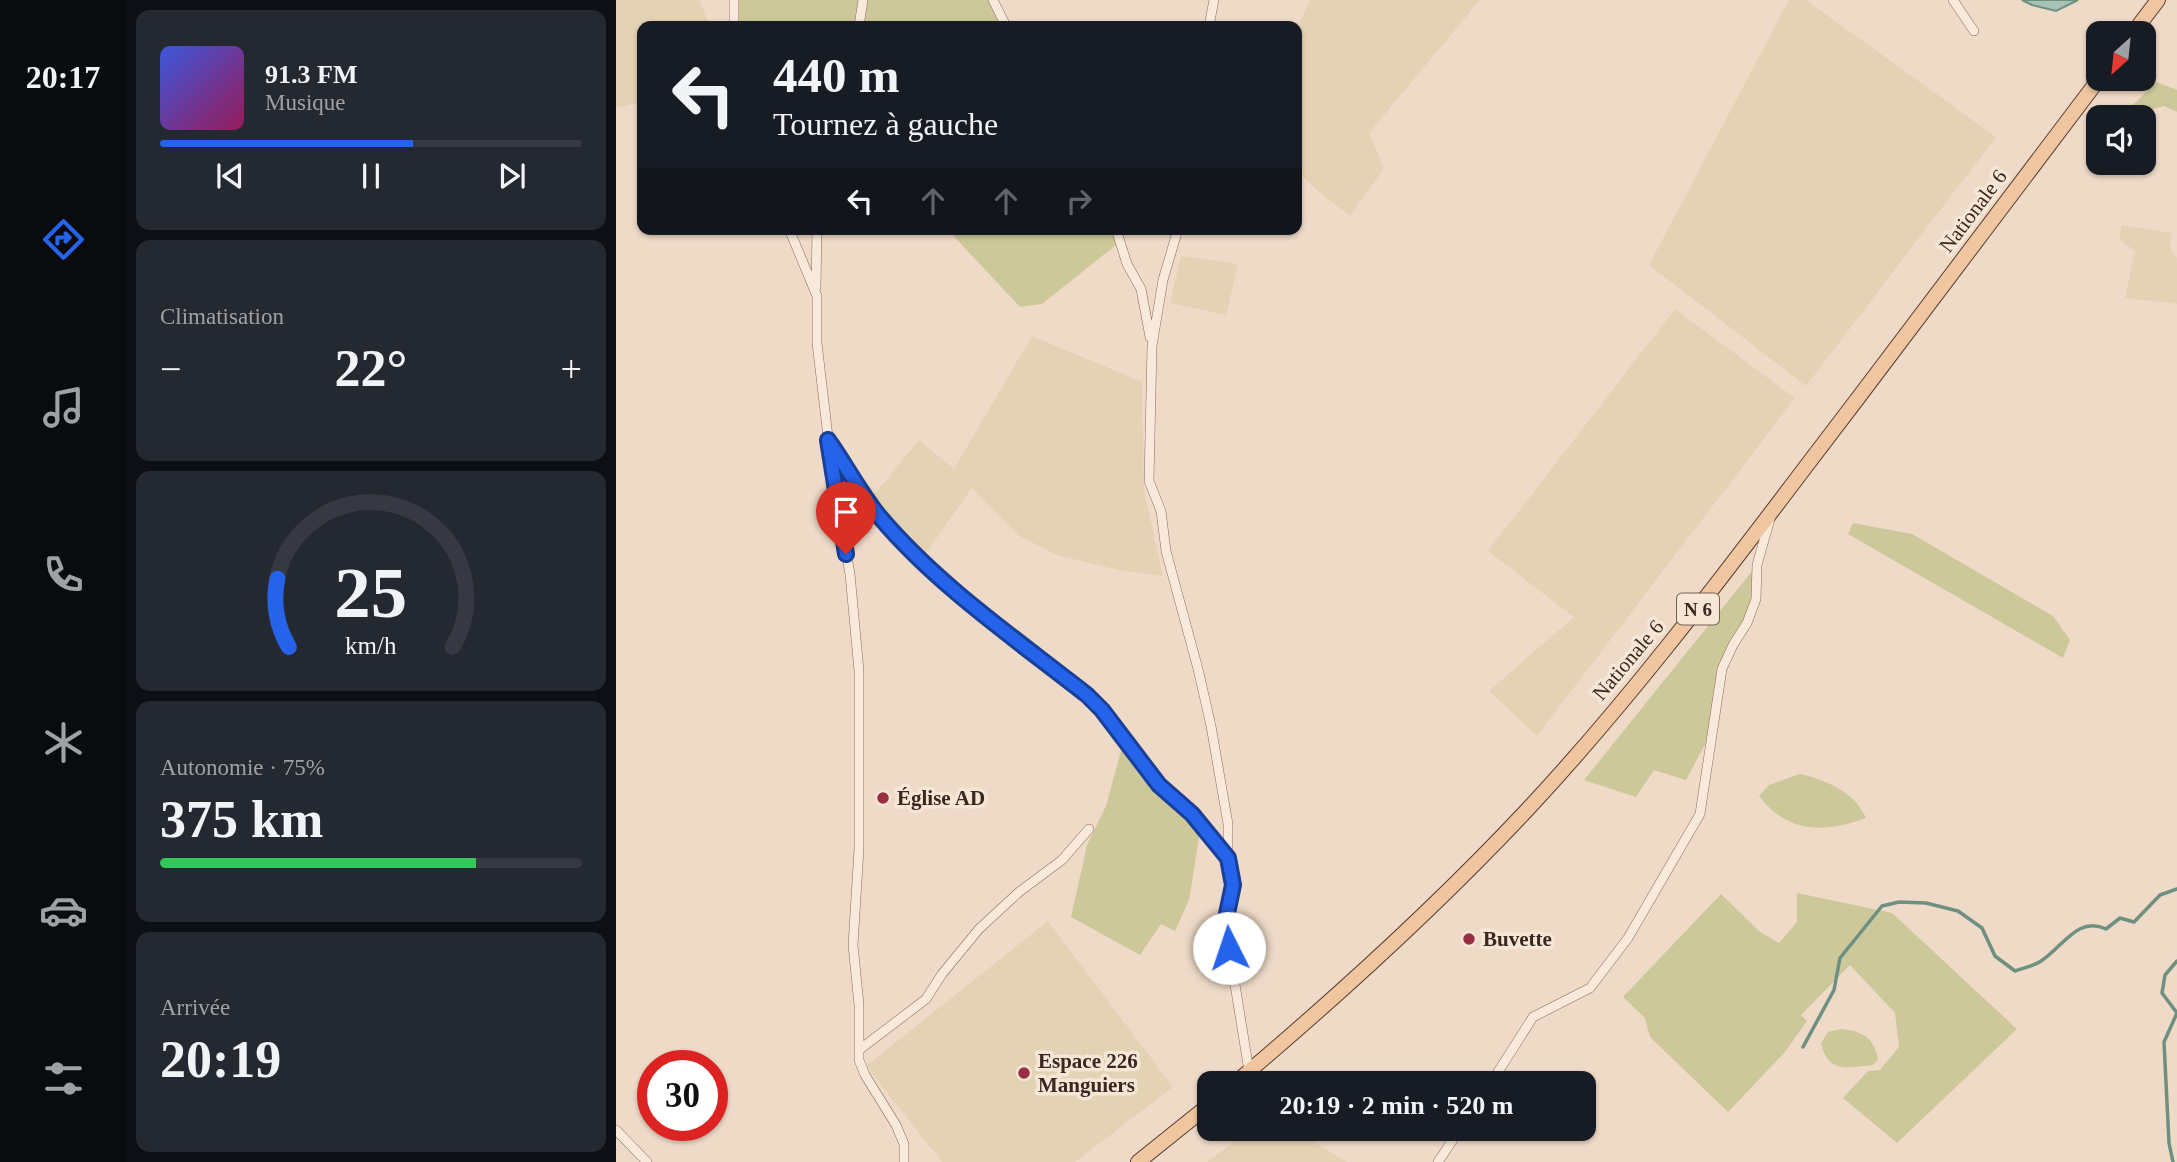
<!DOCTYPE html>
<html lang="fr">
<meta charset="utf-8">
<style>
:root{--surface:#171b24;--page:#242831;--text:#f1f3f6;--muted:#9ea1a6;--line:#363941;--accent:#2563eb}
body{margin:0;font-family:"Times New Roman",serif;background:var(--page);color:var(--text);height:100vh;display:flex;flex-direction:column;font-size:26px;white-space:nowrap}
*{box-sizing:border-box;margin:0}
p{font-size:23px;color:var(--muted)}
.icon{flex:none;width:38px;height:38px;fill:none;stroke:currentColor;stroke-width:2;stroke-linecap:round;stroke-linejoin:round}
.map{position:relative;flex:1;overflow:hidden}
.drawer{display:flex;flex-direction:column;gap:10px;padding:10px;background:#0d0f14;width:490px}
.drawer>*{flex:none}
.banner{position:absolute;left:21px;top:21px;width:665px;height:214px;border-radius:14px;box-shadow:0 2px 5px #0004;background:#171b24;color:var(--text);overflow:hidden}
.needle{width:46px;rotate:207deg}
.controls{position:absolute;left:1470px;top:21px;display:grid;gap:14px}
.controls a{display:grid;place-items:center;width:70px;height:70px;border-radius:14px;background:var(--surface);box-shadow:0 2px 5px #0004;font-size:35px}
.speed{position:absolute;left:21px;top:1050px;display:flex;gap:14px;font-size:35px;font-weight:700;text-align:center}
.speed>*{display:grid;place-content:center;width:91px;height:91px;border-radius:50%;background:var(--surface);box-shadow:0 2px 5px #0004;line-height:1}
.speed .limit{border:10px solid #d22;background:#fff;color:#111}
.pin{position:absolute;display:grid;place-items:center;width:60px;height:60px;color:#fff;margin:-72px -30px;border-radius:50% 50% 50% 0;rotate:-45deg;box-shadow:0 0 7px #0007}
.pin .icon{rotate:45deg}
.me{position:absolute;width:77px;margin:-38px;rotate:356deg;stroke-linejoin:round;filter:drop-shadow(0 0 5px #0008)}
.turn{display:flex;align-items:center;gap:24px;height:147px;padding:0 21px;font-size:32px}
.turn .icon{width:91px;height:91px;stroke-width:2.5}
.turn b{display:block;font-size:49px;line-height:60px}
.lanes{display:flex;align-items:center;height:66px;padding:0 21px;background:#0003;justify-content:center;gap:35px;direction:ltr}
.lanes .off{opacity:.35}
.big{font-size:52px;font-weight:600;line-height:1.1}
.drawer .card{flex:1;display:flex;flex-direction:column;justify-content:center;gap:10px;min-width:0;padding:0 24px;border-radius:14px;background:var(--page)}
.drawer .dial{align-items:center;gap:0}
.dial svg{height:182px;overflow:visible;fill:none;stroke:var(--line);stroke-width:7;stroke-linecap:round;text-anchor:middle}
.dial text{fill:var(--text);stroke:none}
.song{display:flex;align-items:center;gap:21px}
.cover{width:84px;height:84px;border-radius:10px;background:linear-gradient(135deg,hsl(230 70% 55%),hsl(330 70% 35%))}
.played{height:7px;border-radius:4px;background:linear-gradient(90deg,var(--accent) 60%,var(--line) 60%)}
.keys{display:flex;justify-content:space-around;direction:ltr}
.heat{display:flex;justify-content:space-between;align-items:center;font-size:38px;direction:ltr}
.charge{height:10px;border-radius:5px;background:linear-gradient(90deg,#34c759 75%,var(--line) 0)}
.trip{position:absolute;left:581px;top:1071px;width:399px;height:70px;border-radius:14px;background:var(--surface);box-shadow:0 2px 5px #0004;font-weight:600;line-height:70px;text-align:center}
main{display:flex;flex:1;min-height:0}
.dock{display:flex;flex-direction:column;width:126px;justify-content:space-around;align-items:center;background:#090b0e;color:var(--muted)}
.dock .icon{width:49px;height:49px}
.dock .active{color:var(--accent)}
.dock b{font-size:32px;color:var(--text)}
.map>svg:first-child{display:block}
.farmland{fill:#e4d2b4}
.green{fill:#ccc89a}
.water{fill:#a8c2b5;stroke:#6e9081;stroke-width:2}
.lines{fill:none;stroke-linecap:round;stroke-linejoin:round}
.stream{stroke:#6e9081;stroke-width:3.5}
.minor-casing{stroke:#896b5c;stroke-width:10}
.primary-casing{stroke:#573a30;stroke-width:16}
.minor{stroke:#f9e9da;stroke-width:9}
.primary{stroke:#f0c6a0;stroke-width:14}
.route-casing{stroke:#184099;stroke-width:18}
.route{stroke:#2563eb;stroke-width:12}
.poi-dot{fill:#982d44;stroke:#f5e6d6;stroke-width:2.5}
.labels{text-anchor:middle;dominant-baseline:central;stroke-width:7;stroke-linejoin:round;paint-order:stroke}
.shield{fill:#f5e6d6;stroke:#726057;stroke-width:2}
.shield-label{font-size:19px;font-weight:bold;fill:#3a2720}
.street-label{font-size:21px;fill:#3a2720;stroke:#f5e6d6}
.poi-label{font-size:21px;font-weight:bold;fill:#3a2720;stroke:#f5e6d6;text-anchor:start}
</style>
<main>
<nav class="dock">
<b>20:17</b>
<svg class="icon active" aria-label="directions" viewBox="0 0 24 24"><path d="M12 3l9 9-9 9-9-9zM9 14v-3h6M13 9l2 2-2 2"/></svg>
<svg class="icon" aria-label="music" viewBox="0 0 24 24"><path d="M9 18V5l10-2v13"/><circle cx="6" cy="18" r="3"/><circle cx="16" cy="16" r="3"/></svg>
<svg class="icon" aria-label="phone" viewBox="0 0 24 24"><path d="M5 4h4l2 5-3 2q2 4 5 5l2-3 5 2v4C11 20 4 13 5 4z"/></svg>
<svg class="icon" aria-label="climate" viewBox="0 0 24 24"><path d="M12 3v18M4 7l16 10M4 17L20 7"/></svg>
<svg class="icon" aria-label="car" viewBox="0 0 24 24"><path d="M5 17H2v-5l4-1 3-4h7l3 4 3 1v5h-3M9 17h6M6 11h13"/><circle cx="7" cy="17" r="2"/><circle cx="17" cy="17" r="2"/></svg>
<svg class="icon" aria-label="filters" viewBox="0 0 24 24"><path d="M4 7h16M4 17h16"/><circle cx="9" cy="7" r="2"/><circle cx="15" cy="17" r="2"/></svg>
</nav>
<section class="drawer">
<div class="card">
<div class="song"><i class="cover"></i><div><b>91.3 FM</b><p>Musique</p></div></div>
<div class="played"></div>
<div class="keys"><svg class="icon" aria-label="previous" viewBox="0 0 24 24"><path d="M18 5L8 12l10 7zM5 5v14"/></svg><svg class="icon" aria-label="pause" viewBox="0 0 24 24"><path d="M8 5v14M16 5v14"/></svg><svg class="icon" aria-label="next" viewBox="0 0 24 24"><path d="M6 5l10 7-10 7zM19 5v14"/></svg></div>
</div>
<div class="card"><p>Climatisation</p>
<div class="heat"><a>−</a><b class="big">22°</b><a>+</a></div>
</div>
<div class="card dial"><svg viewBox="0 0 100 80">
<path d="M14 69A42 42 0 1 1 86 69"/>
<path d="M14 69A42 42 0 0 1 9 39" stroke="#2563eb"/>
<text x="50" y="56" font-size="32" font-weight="700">25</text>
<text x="50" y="72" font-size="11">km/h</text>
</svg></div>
<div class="card"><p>Autonomie · 75%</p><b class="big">375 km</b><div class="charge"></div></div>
<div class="card"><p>Arrivée</p><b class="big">20:19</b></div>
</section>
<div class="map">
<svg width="1561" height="1162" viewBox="0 0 1561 1162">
<rect width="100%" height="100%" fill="#eedac7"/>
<path class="farmland" d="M 0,0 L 84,0 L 93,26 L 26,26 L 26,102 L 0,108 Z
M 694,0 L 864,0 L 753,133 L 768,168 L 734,216 L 702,191 L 681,171 L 681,29 Z
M 1173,0 L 1190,0 L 1380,137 L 1190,386 L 1033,265 Z
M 1505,225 L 1555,233 L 1554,248 L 1561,258 L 1561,304 L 1509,298 L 1519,251 L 1504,240 Z
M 565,256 L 622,264 L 610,315 L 554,303 Z
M 1059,309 L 1179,398 L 921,736 L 873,691 L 958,617 L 872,551 Z
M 416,336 L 526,382 L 528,491 L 547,576 L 503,570 L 441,555 L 404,536 L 356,488 L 308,556 L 257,496 L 303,440 L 338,469 Z
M 432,921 L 557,1087 L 459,1162 L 326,1162 L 250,1066 Z
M 636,1129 L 676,1129 L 731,1162 L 591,1162 Z"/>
<path class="green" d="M 118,0 L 377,0 L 390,26 L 118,26 Z
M 1540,82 L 1561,90 L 1561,112 L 1548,106 L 1508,117 L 1502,115 L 1518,104 Z
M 331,229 L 500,229 L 505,241 L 426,304 L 404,307 Z
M 1237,523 L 1296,534 L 1437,616 L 1454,640 L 1447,658 L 1232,534 Z
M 1141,565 L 1140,599 L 1106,669 L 1097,729 L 1070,780 L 1038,770 L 1020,797 L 968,780 Z
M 508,740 L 543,785 L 585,825 L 573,900 L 559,931 L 545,924 L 524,955 L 455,917 L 471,845 L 490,806 Z
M 1184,774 C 1210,780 1239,792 1250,818 C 1209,833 1172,834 1143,796 L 1153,785 Z
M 1181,893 L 1276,913 L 1401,1029 L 1281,1143 L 1227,1098 L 1252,1071 L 1264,1070 L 1283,1047 L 1279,1013 L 1234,965 L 1185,1015 L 1191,1021 L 1169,1052 L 1112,1112 L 1034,1037 L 1029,1018 L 1007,997 L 1105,894 L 1144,932 L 1163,943 L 1181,922 Z
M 1225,1029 C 1246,1031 1259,1038 1262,1060 L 1257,1065 C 1230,1068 1212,1073 1205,1043 L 1212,1032 Z"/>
<path class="water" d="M 1406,0 L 1462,0 L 1440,11 L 1416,5 Z"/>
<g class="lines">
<path class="stream" d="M 1187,1047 L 1218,990 L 1224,958 L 1266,906 L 1283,902 L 1310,903 L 1342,911 L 1366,928 L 1379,956 L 1399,971 C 1407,968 1418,966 1425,961 C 1446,948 1462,915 1490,929 L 1504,918 L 1518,922 L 1544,895 L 1561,889
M 1557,1162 L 1553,1143 L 1548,1042 L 1561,1013 L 1546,993 L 1549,975 L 1561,961"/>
<defs>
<path id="minor" d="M 377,0 L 390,26
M 1337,0 L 1358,31
M 118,26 L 118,0
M 243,26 L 247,0
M 593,26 L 598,0
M 173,229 L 201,296 L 201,343 L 218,488 L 234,574 L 243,671 L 243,849 L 237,945 L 243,1005 L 243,1060 L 249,1075 L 280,1125 L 288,1144 L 288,1162
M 500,229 L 511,264 L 525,289 L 534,337
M 562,229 L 547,280 L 536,346 L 533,481 L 545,511 L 550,551 L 582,669 L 595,726 L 612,824 L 612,858
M 200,287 L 201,229
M 214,442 L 262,515 L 304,560 L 352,603 L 471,695 L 487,710 L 543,785 L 576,814 L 612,858 L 617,885 L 609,923 L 633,1071
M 243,1050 L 310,999 L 326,974 L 363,929 L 403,892 L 446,860 L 473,829
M 875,1083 L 917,1017 L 974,988 L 1012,938 L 1084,814 L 1106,669 L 1117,645 L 1131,623 L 1140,599 L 1141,565 L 1154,519
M 0,1130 L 31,1162
M 822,1162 L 844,1129"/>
<path id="primary" d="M 1517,33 L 1542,0
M 619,1083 C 721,997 820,907 911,810 C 1010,704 1098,588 1185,473 C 1285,342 1384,210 1483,79
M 522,1162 L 593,1105"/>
</defs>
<use href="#minor" class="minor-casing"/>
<use href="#primary" class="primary-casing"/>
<use href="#minor" class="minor"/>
<use href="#primary" class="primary"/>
</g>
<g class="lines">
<defs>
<path id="route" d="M 230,554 L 212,440 C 230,465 244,493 263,516 C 322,586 400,639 471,695 L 486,710 L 543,785 L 576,814 L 612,858 L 617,885 L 609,923 L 613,948"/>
</defs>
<use href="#route" class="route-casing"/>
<use href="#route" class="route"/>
</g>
<g class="poi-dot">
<circle cx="267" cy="798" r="7"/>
<circle cx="853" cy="939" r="7"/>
<circle cx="408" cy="1073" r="7"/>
</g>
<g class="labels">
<rect class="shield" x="1061" y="593.5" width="42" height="31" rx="5"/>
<g class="shield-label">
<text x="1082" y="609">N 6</text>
</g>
<g class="street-label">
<text transform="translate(1357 211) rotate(-53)">Nationale 6</text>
<text transform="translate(1012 660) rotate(-50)">Nationale 6</text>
</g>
<g class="poi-label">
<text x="281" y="798">Église AD</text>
<text x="867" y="939">Buvette</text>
<text x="422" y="1061">Espace 226<tspan x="422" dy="24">Manguiers</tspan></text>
</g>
</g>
</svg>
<div class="controls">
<a><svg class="needle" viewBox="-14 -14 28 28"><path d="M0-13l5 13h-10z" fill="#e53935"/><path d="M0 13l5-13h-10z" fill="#9ea1a6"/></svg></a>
<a><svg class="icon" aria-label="sound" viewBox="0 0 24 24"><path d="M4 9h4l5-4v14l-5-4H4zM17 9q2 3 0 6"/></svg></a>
</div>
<div class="speed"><div class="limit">30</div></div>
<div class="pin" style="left:230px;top:554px;background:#d93025"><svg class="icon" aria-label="arrive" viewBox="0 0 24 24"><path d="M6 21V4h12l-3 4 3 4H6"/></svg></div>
<svg class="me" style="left:613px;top:948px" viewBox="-20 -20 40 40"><circle r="19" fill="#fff"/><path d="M0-13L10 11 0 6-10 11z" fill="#2563eb"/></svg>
<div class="trip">20:19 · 2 min · 520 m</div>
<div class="banner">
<div class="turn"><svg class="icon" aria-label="left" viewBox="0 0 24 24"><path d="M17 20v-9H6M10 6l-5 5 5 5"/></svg><div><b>440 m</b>Tournez à gauche</div></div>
<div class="lanes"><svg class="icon" aria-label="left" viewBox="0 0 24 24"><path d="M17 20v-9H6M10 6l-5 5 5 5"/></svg><svg class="icon off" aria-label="ahead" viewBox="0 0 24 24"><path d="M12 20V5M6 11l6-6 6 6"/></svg><svg class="icon off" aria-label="ahead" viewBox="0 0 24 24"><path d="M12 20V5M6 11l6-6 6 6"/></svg><svg class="icon off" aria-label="right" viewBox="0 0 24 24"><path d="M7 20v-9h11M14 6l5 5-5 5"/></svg></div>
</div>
</div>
</main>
